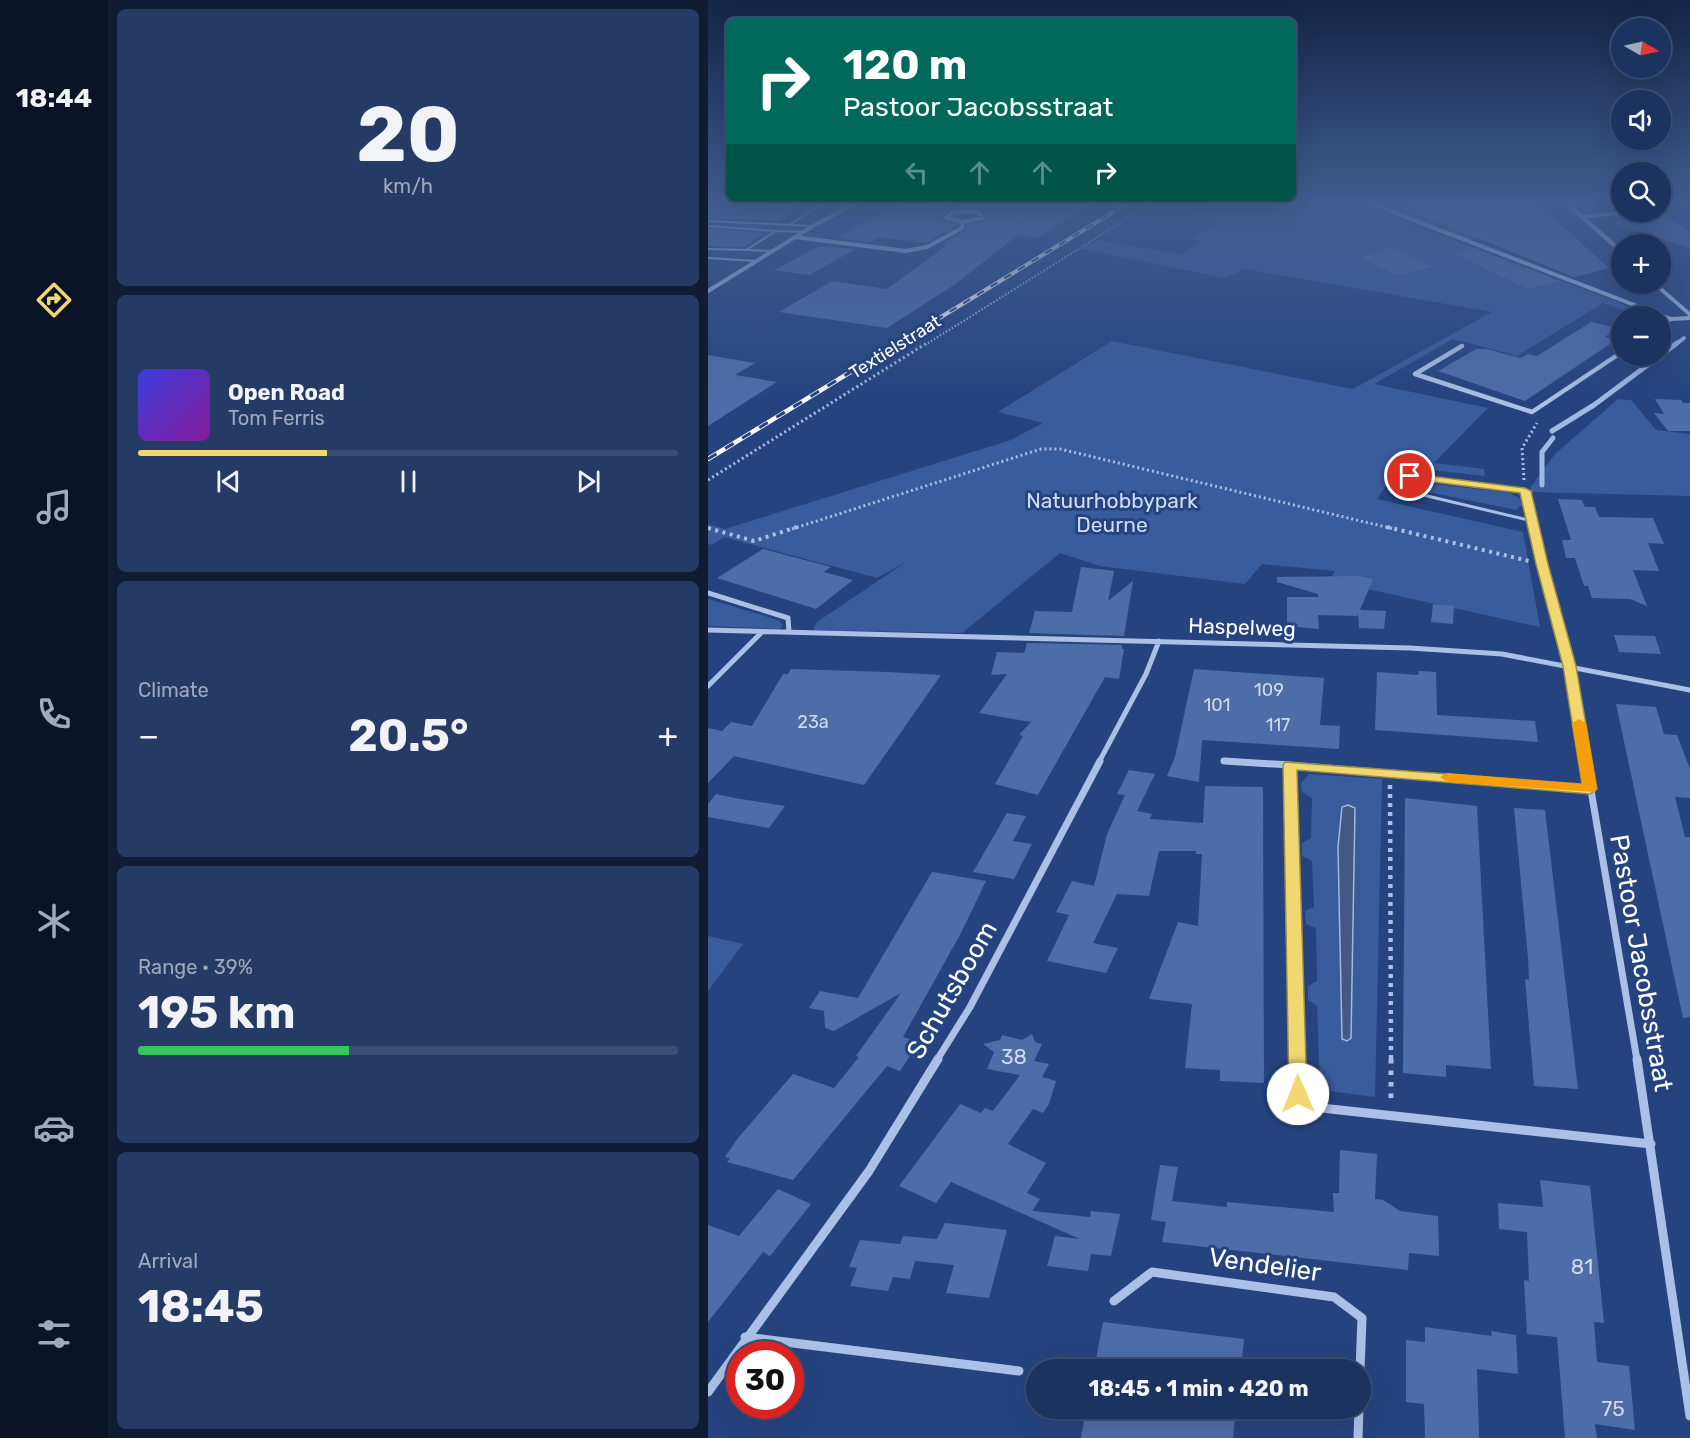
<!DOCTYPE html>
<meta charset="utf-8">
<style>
:root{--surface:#1c335f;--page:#253b65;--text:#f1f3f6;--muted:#a0aabd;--line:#3a4e74;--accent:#f0d76f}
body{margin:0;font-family:Rubik,sans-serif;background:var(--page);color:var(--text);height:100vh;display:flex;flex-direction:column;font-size:22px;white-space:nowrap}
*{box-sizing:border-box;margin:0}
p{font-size:20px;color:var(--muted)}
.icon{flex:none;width:33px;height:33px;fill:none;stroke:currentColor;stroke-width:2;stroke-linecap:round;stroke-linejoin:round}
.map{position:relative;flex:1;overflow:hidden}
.side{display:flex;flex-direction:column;gap:9px;padding:9px;background:#0f1c34;width:600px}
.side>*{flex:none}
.banner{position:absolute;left:18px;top:18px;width:570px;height:183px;border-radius:9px;box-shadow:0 6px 24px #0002,0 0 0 2px var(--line);background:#00695c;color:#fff;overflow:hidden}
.needle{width:39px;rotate:99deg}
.buttons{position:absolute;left:903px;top:18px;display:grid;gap:12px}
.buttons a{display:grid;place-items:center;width:60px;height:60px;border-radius:50%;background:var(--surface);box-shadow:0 6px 24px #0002,0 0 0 2px var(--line);font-size:30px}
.speed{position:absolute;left:18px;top:1341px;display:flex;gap:12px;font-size:30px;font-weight:700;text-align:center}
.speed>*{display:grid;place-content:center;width:78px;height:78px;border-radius:50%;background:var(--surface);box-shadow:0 6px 24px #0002,0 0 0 2px var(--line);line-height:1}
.speed .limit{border:9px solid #d22;background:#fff;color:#111}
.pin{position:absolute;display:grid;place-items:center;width:51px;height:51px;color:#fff;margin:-26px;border:3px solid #fff;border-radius:50%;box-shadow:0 2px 6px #0007}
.me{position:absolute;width:66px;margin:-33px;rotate:359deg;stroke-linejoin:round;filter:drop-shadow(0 0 4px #0008)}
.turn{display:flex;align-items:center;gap:21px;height:126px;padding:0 18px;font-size:27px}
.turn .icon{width:78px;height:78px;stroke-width:2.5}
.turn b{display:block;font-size:42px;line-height:51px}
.lanes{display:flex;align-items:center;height:57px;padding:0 18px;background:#0003;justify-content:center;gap:30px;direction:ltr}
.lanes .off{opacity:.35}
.big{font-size:45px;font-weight:700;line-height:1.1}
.side .card{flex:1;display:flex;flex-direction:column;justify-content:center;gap:9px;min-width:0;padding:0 21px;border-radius:9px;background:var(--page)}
.side .dial{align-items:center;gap:0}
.dial b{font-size:78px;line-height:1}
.song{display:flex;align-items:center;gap:18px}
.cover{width:72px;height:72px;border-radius:9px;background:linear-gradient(135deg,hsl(240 70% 55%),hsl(290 70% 35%))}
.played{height:6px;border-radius:3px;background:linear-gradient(90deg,var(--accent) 35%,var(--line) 35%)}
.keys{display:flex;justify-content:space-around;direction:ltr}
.heat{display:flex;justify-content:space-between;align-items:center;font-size:33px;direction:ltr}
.charge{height:9px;border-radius:4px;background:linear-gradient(90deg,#34c759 39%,var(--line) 0)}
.trip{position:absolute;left:318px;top:1359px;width:345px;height:60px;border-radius:30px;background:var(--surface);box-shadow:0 6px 24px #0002,0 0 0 2px var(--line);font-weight:700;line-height:60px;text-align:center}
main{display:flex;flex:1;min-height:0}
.tabs{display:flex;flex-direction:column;width:108px;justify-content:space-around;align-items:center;background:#0b1426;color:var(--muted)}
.tabs .icon{width:42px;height:42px}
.tabs .active{color:var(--accent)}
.tabs b{font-size:27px;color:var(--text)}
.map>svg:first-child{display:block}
.green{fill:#395c9c}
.water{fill:#425984;stroke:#9fb9e7;stroke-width:1.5}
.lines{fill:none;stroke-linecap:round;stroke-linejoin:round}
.stream-far1{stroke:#9fb9e7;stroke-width:4}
.stream{stroke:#9fb9e7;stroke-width:5}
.building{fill:#4d6da8}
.path-far4{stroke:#abc0e6;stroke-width:2;stroke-dasharray:1.5 2;stroke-linecap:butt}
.path-far3{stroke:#abc0e6;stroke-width:3;stroke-dasharray:2 3;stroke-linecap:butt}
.path-far2{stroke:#abc0e6;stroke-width:4;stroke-dasharray:3 4.5;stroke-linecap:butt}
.path-far1{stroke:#abc0e6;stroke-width:4.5;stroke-dasharray:4 5;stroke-linecap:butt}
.path{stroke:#abc0e6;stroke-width:5;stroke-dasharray:4.5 7;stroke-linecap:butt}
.service-far1{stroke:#abc0e6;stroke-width:2}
.service{stroke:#abc0e6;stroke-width:3}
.minor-far4{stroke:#abc0e6;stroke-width:4}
.minor-far3{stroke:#abc0e6;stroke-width:4.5}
.minor-far2{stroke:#abc0e6;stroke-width:5}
.minor-far1{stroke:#abc0e6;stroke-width:7}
.minor{stroke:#abc0e6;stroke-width:9}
.tertiary{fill:#abc0e6;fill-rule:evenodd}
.rail-far1-casing{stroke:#fff;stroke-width:4}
.rail-casing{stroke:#fff;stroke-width:4.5}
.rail-far1{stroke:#25447f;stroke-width:2;stroke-dasharray:8;stroke-linecap:butt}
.rail{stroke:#25447f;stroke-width:3;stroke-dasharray:10;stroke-linecap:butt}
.route{fill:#f0d76f;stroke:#9c8c48;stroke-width:1.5}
.slow{fill:#f59e0b}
.labels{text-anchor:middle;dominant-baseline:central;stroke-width:6;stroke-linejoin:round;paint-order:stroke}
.far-street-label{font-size:18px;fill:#fff;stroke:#25447f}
.number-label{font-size:18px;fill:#d2dae9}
.park-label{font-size:21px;fill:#cedcf5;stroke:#25447f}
.street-label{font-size:21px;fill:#fff;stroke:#25447f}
.near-number-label{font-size:21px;fill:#d2dae9}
.near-street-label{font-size:26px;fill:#fff;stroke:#25447f}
</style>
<main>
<nav class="tabs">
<b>18:44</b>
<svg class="icon active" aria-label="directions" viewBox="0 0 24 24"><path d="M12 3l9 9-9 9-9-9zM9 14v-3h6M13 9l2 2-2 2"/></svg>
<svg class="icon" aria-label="music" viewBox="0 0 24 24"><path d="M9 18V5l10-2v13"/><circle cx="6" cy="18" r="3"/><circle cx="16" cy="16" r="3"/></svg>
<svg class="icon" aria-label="phone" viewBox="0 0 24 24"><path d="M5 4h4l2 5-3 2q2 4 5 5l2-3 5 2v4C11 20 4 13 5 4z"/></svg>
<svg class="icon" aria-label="climate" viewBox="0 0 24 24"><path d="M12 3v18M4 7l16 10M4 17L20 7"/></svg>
<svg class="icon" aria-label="car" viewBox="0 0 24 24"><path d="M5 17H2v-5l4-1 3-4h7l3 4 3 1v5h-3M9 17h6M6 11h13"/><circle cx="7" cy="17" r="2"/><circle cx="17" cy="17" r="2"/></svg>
<svg class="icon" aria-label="filters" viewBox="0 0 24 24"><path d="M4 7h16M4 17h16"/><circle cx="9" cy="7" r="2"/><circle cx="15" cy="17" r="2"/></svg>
</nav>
<section class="side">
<div class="card dial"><b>20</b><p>km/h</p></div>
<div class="card">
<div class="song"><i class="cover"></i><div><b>Open Road</b><p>Tom Ferris</p></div></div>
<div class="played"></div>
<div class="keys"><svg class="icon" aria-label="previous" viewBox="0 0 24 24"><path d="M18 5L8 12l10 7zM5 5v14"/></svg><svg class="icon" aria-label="pause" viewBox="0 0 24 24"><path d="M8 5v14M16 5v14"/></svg><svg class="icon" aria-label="next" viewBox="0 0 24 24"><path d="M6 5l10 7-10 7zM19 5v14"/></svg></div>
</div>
<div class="card"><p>Climate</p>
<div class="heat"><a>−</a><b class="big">20.5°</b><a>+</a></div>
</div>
<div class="card"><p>Range · 39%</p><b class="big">195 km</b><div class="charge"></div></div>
<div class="card"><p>Arrival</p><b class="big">18:45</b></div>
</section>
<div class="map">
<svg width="982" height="1438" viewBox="0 0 982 1438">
<rect width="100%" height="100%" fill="#25447f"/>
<path class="green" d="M 456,200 L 640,200 L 946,316 L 932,316 L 895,303 L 809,356 L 745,339 L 666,384 L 780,408 L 726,463 L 776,469 L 777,476 L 696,467 L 682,480 L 669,499 L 815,532 L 832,627 L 641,585 L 614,591 L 627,571 L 554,564 L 537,584 L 392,566 L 352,553 L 254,633 L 105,630 L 109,622 L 198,562 L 169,578 L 16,537 L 4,545 L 0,544 L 0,524 L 17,529 L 303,440 L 335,423 L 290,412 L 404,341 L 645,389 L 784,312 L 537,269 L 517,278 L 374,249 L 389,240 L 473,254 L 494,241 L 483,239 L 511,222 L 484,217 L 499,206 Z
M 654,200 L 672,200 L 770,237 L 759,241 Z
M 910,399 L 923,400 L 948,430 L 982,434 L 982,496 L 823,492 L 822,488 L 847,454 Z
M 717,483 L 802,493 L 811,498 L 814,505 L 808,510 L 715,491 L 714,487 Z
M 0,599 L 70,620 L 75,625 L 72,629 L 0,626 Z
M 601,774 L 674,779 L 667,1097 L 620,1091 L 612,1086 L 609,1006 L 600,1000 L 600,986 L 609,981 L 608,928 L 598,924 L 597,911 L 606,907 L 604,861 L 594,856 L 594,843 L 603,838 L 604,798 L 594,792 L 593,783 Z
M 0,936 L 35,944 L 0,991 Z"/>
<path class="water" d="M 640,805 L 647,808 L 643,1038 L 639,1041 L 634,1039 L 630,847 L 634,807 Z"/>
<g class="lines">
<path class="stream-far1" d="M 967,345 L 976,338"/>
<path class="stream" d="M 844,431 L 886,405 L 969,343
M 834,485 L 834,452 L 845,438"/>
</g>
<path class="building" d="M 248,200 L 393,200 L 329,238 L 310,235 L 246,285 L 179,328 L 71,312 L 124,281 L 179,289 L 239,245 L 232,245 L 256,232 L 259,225 L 277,221 L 274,210 L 258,207 L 241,210 L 234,216 L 235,221 L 250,225 L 218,243 L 169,237 L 161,242 L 128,238 L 194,202 L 253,207 Z
M 676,200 L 826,200 L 836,209 L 836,217 L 842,215 L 901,268 L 866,277 Z
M 93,202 L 71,221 L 0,218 L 0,208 Z
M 955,211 L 982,233 L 982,248 L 907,224 Z
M 0,229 L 55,233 L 37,247 L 0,246 Z
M 112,246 L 148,249 L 101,275 L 66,270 Z
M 684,247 L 726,267 L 689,275 L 654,258 Z
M 767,248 L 852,281 L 820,289 L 744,253 Z
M 883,322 L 909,328 L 897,337 L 908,340 L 817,401 L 730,371 L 768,349 L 779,349 L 812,358 L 820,354 L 829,356 Z
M 0,355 L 47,363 L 27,375 L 69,382 L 0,426 Z
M 947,399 L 973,400 L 975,403 L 982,403 L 982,431 L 960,431 L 946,413 L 956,414 Z
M 850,499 L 874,500 L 877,507 L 887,507 L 891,517 L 945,518 L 956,544 L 940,543 L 951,571 L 925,570 L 939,606 L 922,599 L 884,598 L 880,586 L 876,586 L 867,558 L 858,558 L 854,540 L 863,540 Z
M 55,549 L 123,567 L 116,572 L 145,580 L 108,609 L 9,578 Z
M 373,567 L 406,571 L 400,601 L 425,581 L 416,636 L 321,633 L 327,611 L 364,612 Z
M 651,576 L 665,579 L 652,610 L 678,611 L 676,629 L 651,628 L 650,614 L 649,616 L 610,615 L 611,629 L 579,626 L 579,597 L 610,597 L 610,594 L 569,582 L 569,577 Z
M 725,604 L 746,606 L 745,624 L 723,622 Z
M 906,635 L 947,636 L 953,654 L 911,652 Z
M 319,643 L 414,645 L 414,649 L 416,649 L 411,679 L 397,677 L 330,795 L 287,784 L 315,736 L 311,735 L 323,722 L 271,713 L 299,674 L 283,675 L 289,652 L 316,653 Z
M 83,669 L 180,672 L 233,675 L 156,785 L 26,756 L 0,783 L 0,728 L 14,731 L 23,722 L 44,726 L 75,674 L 80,674 Z
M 486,669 L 616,678 L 612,725 L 632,726 L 631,749 L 494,740 L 491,782 L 459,776 L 467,757 Z
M 711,671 L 728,672 L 729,715 L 827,721 L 830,742 L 667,730 L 669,672 L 710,675 Z
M 908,704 L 948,707 L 956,734 L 969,735 L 982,769 L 982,798 L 967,797 L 977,837 L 982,837 L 982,1017 L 975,1018 Z
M 421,770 L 447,774 L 429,811 L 444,814 L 442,819 L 495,823 L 497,786 L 555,787 L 556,1083 L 512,1081 L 512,1070 L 477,1068 L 484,1004 L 441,999 L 470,922 L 490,926 L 494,854 L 488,854 L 488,851 L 451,851 L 441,896 L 409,894 L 385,943 L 410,948 L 398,973 L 339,961 L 361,915 L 348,912 L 364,881 L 386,886 L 399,834 L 417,795 L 409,794 Z
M 8,794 L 27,798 L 77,806 L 61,828 L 0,817 L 0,804 Z
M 697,798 L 769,806 L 783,1069 L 738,1065 L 738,1077 L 695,1073 Z
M 806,808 L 837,810 L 870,1089 L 826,1086 L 817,979 L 821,980 L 820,958 Z
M 299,813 L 318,816 L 305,841 L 324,844 L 306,879 L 265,872 Z
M 224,872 L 278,881 L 253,933 L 195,1037 L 211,1042 L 192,1071 L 179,1066 L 85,1180 L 19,1162 L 22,1158 L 17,1157 L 30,1138 L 85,1074 L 126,1088 L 151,1057 L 148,1056 L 193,993 L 126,1031 L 117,1028 L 116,1011 L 101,1008 L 112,991 L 150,998 Z
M 324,1034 L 327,1042 L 334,1044 L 326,1061 L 341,1064 L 334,1077 L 348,1081 L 341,1104 L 335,1113 L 325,1109 L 300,1144 L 338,1163 L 319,1193 L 332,1199 L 324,1211 L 382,1217 L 383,1211 L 412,1214 L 403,1256 L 383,1254 L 380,1271 L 339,1266 L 347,1236 L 372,1239 L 243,1182 L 228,1203 L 191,1186 L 252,1104 L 273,1113 L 277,1108 L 285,1111 L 312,1075 L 279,1069 L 286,1052 L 275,1044 L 292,1040 L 294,1035 L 314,1040 Z
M 632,1150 L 669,1154 L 667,1199 L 675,1200 L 692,1211 L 730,1216 L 731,1256 L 701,1253 L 700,1270 L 454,1242 L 458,1222 L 443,1220 L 452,1165 L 470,1167 L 464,1201 L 519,1207 L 519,1202 L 626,1212 L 625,1193 L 631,1193 Z
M 832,1180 L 882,1186 L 896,1323 L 886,1322 L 889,1362 L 921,1366 L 927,1430 L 887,1424 L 889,1438 L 857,1438 L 849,1337 L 819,1334 L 816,1280 L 821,1281 L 819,1232 L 791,1229 L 790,1203 L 835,1207 Z
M 70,1189 L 103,1204 L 62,1256 L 55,1252 L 0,1322 L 0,1225 L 31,1236 Z
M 237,1223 L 299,1230 L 281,1298 L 238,1293 L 246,1265 L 207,1261 L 202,1279 L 185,1277 L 180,1291 L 142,1286 L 149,1268 L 141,1267 L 152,1240 L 192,1244 L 195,1236 L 229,1239 Z
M 395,1322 L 536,1339 L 533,1370 L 386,1370 Z
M 717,1327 L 784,1336 L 783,1331 L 808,1335 L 810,1374 L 769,1369 L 771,1438 L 717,1438 L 716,1404 L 698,1402 L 698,1340 L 717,1342 Z
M 378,1408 L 528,1408 L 525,1438 L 373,1438 Z"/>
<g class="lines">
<path class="path-far4" d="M 0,202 L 23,200
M 217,345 L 449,200"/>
<path class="path-far3" d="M 0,480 L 219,343
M 816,480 L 814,448 L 829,423
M 0,528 L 2,529
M 84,529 L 333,449 L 352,449 L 686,529"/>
<path class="path-far2" d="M 679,527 L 821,561
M 0,528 L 46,541 L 89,527"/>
<path class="path-far1" d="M 682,785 L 683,1060"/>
<path class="path" d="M 683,1059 L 683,1102"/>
<path class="service-far1" d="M 0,221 L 105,226
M 81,225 L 117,202
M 0,226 L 68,231
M 0,249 L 38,250
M 64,251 L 38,250 L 68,231 L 95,232
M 0,258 L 49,261"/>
<path class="service" d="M 817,491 L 702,476 L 694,490 L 824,521"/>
<path class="minor-far4" d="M 653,200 L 963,319 L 982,318
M 952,203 L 964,200
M 258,211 L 271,213 L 274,218 L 255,222 L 238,218 L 243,213 Z
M 874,217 L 920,212
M 86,237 L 198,251 L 219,247 L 254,228 L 255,222
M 0,291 L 105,226 L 154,200
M 952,325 L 963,319"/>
<path class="minor-far3" d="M 754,346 L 707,374 L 824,412 L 914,352
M 817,491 L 826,529"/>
<path class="minor-far2" d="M 825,527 L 862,666 L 878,762
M 0,593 L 80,618 L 81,632
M 0,630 L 702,648 L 794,654 L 982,690
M 0,686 L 53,633
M 516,761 L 540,762
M 391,762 L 438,674 L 451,641"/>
<path class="minor-far1" d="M 516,761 L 582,765
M 878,761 L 929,1060
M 229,1060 L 262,1007 L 392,761
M 589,1060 L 582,765 L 882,789"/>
<path class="minor" d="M 589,1059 L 590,1094 L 595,1106 L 943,1144
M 929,1059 L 982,1416
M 406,1301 L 444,1272 L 626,1297 L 654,1318 L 652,1370
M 37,1337 L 311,1371
M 0,1392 L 161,1171 L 230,1059
M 650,1438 L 651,1408"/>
<path class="tertiary" d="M 852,200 L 858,200 L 914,249 L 914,255 Z
M 944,284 L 950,284 L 982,312 L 982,317 Z"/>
<defs>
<path id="rail-far1" d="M 187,345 L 425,200"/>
<path id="rail" d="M 0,459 L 190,343"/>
</defs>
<use href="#rail-far1" class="rail-far1-casing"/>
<use href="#rail" class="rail-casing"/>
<use href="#rail-far1" class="rail-far1"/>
<use href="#rail" class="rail"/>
</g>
<linearGradient id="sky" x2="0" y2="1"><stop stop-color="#142546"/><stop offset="0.5" stop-color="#405c90"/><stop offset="1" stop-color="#405c90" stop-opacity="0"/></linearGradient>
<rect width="982" height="401" fill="url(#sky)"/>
<path class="route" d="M 698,473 L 817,488 L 823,491 L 840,564 L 868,666 L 889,789 L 882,794 L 589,770 L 599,1094 L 597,1099 L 590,1101 L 583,1099 L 581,1094 L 575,765 L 577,762 L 874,784 L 855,666 L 828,564 L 812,493 L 702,479 L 698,478 Z"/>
<path class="slow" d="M 871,719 L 878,723 L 889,789 L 887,792 L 739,782 L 732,777 L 739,773 L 874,784 L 864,723 Z"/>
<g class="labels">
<g class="far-street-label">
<text transform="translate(187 347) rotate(-32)">Textielstraat</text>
</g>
<g class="number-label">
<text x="561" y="690">109</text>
<text x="509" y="705">101</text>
<text x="105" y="722">23a</text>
<text x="570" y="725">117</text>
</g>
<g class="park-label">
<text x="404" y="500">Natuurhobbypark<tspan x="404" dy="24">Deurne</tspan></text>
</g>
<g class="street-label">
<text transform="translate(534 627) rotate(2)">Haspelweg</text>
</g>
<g class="near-number-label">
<text x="306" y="1056">38</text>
<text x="874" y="1266">81</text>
<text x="905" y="1408">75</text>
</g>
<g class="near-street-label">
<text transform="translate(933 963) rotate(80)">Pastoor Jacobsstraat</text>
<text transform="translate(244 990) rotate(-60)">Schutsboom</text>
<text transform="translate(557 1265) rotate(8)">Vendelier</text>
</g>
</g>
</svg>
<div class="buttons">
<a><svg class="needle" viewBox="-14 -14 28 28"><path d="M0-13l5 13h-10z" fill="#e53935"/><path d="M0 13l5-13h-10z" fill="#a0aabd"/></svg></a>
<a><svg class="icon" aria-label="sound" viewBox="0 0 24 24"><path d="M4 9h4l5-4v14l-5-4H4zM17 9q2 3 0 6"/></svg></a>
<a><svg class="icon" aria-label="search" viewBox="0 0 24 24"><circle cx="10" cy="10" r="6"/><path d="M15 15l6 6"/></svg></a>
<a>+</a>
<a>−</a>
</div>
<div class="speed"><div class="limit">30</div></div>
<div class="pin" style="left:702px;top:476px;background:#d93025"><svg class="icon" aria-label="arrive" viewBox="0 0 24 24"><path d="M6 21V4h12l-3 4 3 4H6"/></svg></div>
<svg class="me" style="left:590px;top:1094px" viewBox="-20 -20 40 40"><circle r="19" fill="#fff"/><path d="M0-13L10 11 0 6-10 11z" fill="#f0d76f"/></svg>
<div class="trip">18:45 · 1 min · 420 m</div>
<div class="banner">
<div class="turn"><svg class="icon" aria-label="right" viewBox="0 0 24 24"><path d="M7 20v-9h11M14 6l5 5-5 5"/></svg><div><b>120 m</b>Pastoor Jacobsstraat</div></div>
<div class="lanes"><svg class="icon off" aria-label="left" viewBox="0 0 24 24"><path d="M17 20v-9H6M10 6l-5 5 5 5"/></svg><svg class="icon off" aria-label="ahead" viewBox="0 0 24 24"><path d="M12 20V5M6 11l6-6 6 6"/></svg><svg class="icon off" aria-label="ahead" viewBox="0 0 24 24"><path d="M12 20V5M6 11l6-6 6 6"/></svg><svg class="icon" aria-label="right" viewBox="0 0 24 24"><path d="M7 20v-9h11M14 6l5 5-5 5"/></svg></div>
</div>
</div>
</main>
